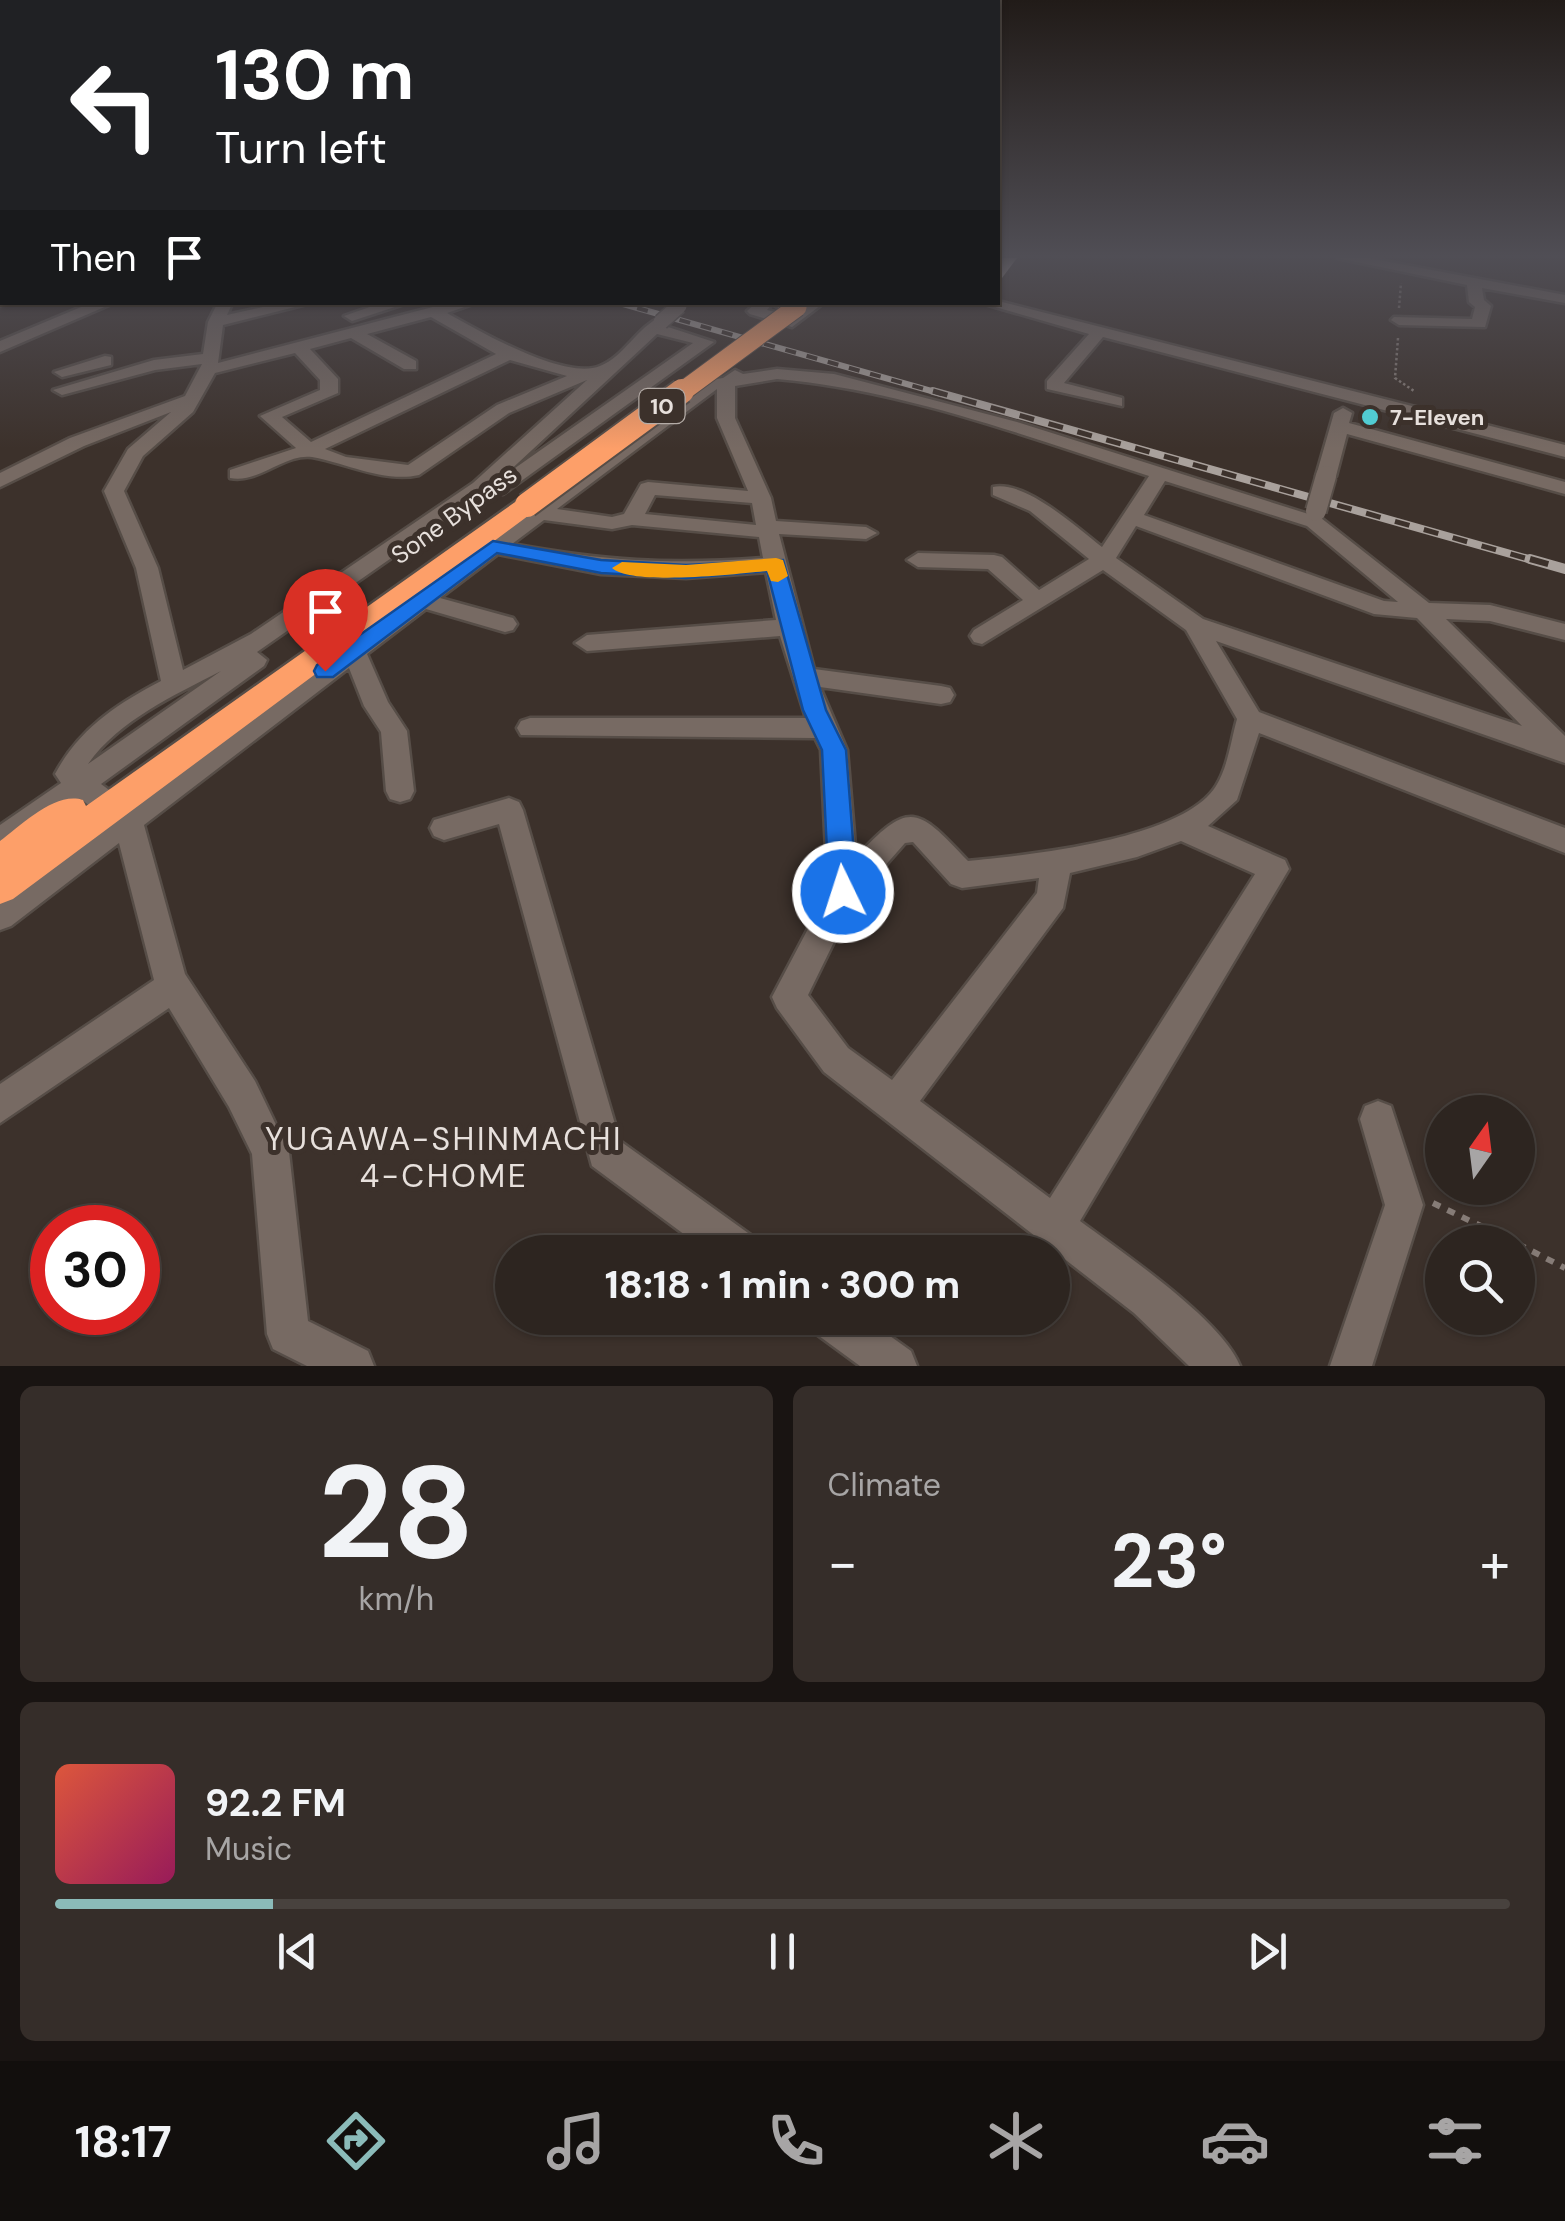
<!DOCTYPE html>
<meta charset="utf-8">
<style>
:root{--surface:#2d2520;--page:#352d29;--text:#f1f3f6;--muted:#a7a5a5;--line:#48423e;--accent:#8bbbb9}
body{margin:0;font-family:"DM Sans",sans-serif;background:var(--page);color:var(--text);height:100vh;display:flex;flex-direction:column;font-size:38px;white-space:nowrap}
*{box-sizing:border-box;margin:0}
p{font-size:32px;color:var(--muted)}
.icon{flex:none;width:55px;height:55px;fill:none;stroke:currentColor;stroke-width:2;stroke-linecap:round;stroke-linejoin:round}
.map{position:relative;height:1366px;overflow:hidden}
.sheet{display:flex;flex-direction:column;gap:20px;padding:20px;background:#191412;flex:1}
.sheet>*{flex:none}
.hud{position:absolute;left:0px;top:0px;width:1000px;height:305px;box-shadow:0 2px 8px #0004,0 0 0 2px var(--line);background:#202124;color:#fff;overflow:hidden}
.needle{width:65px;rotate:14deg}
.fabs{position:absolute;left:1425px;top:1095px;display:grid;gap:20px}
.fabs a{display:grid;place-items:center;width:110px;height:110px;border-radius:50%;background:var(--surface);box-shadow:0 2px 8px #0004,0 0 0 2px var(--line);font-size:50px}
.speed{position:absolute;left:30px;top:1205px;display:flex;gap:20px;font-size:50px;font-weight:700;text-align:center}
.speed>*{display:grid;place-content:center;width:130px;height:130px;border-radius:50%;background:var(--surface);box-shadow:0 2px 8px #0004,0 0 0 2px var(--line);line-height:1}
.speed .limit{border:15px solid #d22;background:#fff;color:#111}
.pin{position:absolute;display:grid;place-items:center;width:85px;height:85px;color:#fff;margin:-102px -42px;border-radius:50% 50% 50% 0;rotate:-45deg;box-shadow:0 0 10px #0007}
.pin .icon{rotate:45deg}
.me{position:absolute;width:110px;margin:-55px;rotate:356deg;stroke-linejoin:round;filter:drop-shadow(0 0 8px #0008)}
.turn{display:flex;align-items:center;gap:35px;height:210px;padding:0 50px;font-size:45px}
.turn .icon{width:130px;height:130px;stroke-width:2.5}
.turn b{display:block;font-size:70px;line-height:85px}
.then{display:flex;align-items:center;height:95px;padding:0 50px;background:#0003;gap:20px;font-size:38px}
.big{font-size:75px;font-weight:800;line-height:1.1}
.sheet .card{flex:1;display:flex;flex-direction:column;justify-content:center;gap:15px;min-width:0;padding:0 35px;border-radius:15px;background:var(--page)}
.sheet .dial{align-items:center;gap:0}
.dial b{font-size:130px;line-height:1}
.song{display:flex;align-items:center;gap:30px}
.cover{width:120px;height:120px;border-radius:15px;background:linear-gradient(135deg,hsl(10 70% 55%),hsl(330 70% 35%))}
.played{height:10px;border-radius:5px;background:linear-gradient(90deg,var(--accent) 15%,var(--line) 15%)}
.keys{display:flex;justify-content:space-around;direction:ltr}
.heat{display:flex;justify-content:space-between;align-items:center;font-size:55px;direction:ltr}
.sheet .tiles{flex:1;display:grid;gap:20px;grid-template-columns:1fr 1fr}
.card:last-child{grid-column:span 2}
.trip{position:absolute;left:495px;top:1235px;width:575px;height:100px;border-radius:50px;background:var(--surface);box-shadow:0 2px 8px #0004,0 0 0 2px var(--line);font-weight:800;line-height:100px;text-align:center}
.tab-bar{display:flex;height:160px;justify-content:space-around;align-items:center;background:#120f0d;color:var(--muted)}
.tab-bar .icon{width:70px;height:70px}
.tab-bar .active{color:var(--accent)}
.tab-bar b{font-size:45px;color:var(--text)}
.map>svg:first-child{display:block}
.building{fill:#decfc7}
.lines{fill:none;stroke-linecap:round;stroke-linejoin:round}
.minor-casing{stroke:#564d47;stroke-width:5}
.highway-casing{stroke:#564d47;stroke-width:5}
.path-far1{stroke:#867c77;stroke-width:2.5;stroke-dasharray:2.5 2.5;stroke-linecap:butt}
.path{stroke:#867c77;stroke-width:6;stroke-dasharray:8 8;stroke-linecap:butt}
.minor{fill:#776a63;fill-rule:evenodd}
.highway{fill:#fd9f69;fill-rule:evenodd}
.rail-far2-casing{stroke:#a9a19c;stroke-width:6}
.rail-far1-casing{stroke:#a9a19c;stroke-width:8}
.rail-casing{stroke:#a9a19c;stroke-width:10}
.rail-far2{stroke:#3c312b;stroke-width:4;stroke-dasharray:11;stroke-linecap:butt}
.rail-far1{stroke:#3c312b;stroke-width:5;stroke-dasharray:15;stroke-linecap:butt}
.rail{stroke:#3c312b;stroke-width:6;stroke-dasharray:19;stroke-linecap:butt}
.minor-bridge-far1-casing{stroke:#564d47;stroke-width:18;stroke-linecap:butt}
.minor-bridge-casing{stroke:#564d47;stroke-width:24;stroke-linecap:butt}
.highway-bridge-far1-casing{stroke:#564d47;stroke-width:21;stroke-linecap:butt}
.highway-bridge-casing{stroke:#564d47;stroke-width:28;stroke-linecap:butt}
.minor-bridge-far1{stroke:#776a63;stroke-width:15}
.minor-bridge{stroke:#776a63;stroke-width:20}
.highway-bridge-far1{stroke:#fd9f69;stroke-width:19}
.highway-bridge{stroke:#fd9f69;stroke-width:24}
.route{fill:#1a73e8;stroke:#114b97;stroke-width:2.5}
.slow{fill:#f59e0b}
.poi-dot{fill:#51ccd2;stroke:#3c312b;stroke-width:4}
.labels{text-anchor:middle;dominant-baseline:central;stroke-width:10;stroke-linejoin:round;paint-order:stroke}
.shield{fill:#3c312b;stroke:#b4aca7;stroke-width:2.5}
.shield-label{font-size:22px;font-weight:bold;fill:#e7e0dc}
.far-poi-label{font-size:22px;font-weight:bold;fill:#e7e0dc;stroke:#3c312b;text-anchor:start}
.street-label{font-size:25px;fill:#e7e0dc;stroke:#3c312b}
.near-neighbourhood-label{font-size:32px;letter-spacing:2.5px;fill:#e7e0dc;stroke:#3c312b}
</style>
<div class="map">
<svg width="1565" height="1366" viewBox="0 0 1565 1366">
<rect width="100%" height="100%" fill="#3c312b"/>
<path class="building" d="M 998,258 L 1017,258 L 1002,278 L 998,277 Z"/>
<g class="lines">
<defs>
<path id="minor" d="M 1337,258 L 1368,258 L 1565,295 L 1565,303 L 1482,288 L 1484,300 L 1491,306 L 1485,327 L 1399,325 L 1391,320 L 1394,317 L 1472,319 L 1475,307 L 1469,302 L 1467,285 Z
M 0,296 L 2,302 L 7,303 L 0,305 Z
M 998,301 L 1565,445 L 1565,457 L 1103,337 L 1064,383 L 1122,398 L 1122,406 L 1047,389 L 1047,381 L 1089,334 L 978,302 Z
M 93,302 L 116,302 L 0,352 L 0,341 Z
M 218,302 L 233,302 L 227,315 L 285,302 L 315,302 L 223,325 L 218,363 L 452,302 L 479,302 L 447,313 C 479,331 565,381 600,366 C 624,357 637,327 661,317 L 669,322 L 665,326 L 714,342 L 503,494 L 487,491 L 257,652 L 267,660 L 264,666 L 101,784 L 128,804 L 703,381 L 723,378 L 735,370 L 743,374 L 777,369 L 834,374 L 1017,422 L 1321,518 L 1429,603 L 1490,605 L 1565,624 L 1565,640 L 1490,621 L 1446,619 L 1565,736 L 1565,763 L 1216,641 L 1259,712 L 1565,828 L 1565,853 L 1259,733 L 1237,800 L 1208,826 L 1285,860 L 1289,869 L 1080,1221 C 1122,1252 1222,1320 1240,1366 L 1189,1366 L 1134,1313 L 824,1072 L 777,1008 L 772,997 L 828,891 L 821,750 L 815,738 L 521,735 L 517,728 L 521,721 L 530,718 L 806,718 L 780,636 L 587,651 L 575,643 L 587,635 L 776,620 L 766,572 L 686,578 L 601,574 L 498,554 L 440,598 L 513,618 L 517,624 L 513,630 L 505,632 L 426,609 L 367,654 L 388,702 L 407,731 L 414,791 L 410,799 L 400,802 L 390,799 L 386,791 L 381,732 L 364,706 L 349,668 L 144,825 L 185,974 L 255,1081 L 289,1152 L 308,1321 L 368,1351 L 374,1366 L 307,1366 L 273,1349 L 267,1334 L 252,1154 L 229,1107 L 169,1008 L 0,1123 L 0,1084 L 154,980 L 119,843 L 11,926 L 0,930 L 0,898 L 107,820 L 81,799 L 0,853 L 0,825 L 61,783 L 55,774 C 79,729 117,704 161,681 L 136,568 L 104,491 L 128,449 L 171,412 L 84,446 L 0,487 L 0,473 L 70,438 L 185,396 L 202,364 L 155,370 L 62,395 L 53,390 L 154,360 L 203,354 L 208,322 ZM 431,317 L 496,354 L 311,442 L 282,417 L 338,393 L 338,379 L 310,349 L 351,338 L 404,369 L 416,369 L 416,361 L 367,334 ZM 657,334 L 693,343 L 505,475 ZM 295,353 L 320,380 L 320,390 L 260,416 L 296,448 L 230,470 L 230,478 C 258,484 285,453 312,457 C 346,463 384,483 419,475 L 509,413 L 587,380 L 473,483 L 251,634 L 183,670 L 158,568 L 124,491 L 143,456 L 193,412 L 215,373 ZM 510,360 L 567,376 L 497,405 L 408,465 L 346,457 L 325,449 ZM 777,379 C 904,390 1028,437 1149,476 L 1102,547 C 1077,528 1026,480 993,487 L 993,495 L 1030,511 L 1089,559 L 1039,590 L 1002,557 L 994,555 L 918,553 L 907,560 L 918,567 L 988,569 L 1023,600 L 974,630 L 970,636 L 974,642 L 982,644 L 1103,570 L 1186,630 L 1237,719 C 1231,740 1228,767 1216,786 C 1182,840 1028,855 968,861 C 917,807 910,799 856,857 L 847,750 L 820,687 L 941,704 L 950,702 L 954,695 L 950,688 L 941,686 L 814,669 L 779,534 L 866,539 L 877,533 L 866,527 L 776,521 L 771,498 L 735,418 L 735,386 ZM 717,389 L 717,418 L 748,491 L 648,482 L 641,484 L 624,514 L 612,517 L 557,509 ZM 1165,481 L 1307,526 L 1398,602 L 1384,601 L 1144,515 ZM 655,495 L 752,503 L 756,525 L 645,514 ZM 544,520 L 612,529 L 632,525 L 759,537 L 763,558 C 669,565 604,561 512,544 ZM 1136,526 L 1374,614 L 1417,618 L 1522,726 L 1203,619 L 1116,558 ZM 221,671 L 88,764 C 119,720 175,695 221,671 ZM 1181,841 L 1255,874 L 1050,1198 L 920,1101 L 1063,908 L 1070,873 L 1137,857 ZM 913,842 L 951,884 L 962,888 L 1039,878 L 1037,893 L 892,1080 L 848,1048 L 808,995 L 854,901 L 905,843 Z
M 384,302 L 410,302 L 352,321 L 344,316 Z
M 757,302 L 774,302 L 767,310 L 790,316 L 808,302 L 825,302 L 792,327 L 750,314 L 747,311 Z
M 105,356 L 111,357 L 111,365 L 62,377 L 54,372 Z
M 1343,408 L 1352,413 L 1349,423 L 1565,482 L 1565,494 L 1347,434 L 1336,476 L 1333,480 L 1319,480 L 1316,476 L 1334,413 Z
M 509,798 L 519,802 L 523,810 L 620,1141 L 755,1238 L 761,1252 L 708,1252 L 592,1166 L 499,824 L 444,840 L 434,836 L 430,828 L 434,820 Z
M 1378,1101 L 1391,1106 L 1423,1205 L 1372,1366 L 1330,1366 L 1385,1205 L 1360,1119 L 1365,1106 Z
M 809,1318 L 865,1318 L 911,1351 L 917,1366 L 860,1366 L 815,1333 Z"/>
<path id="highway" d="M 792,302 L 781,309 L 772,304 L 773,302 Z
M 527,498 L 539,505 L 536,510 L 13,899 L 0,904 L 0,841 C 22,825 55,791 83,800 L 86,806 L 518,500 Z"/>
</defs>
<use href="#minor" class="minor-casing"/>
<use href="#highway" class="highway-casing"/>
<path class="path-far1" d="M 1399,308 L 1401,283
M 1398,338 L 1395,378 L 1414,391"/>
<path class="path" d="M 1433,1203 L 1514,1242
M 1518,1244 L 1565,1268"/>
<use href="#minor" class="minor"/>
<use href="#highway" class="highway"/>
<defs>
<path id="rail-far2" d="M 616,302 L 942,394"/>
<path id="rail-far1" d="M 933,391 L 1539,562"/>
<path id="rail" d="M 1530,559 L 1565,569"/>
</defs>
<use href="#rail-far2" class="rail-far2-casing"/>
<use href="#rail-far1" class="rail-far1-casing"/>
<use href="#rail" class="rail-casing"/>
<use href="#rail-far2" class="rail-far2"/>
<use href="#rail-far1" class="rail-far1"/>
<use href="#rail" class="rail"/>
<defs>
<path id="minor-bridge-far1" d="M 661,322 L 679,306"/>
<path id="minor-bridge" d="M 1316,511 L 1326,476"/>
<path id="highway-bridge-far1" d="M 679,394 L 797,307"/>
<path id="highway-bridge" d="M 527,505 L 682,391"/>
</defs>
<use href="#minor-bridge-far1" class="minor-bridge-far1-casing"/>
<use href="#minor-bridge" class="minor-bridge-casing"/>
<use href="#highway-bridge-far1" class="highway-bridge-far1-casing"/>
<use href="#highway-bridge" class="highway-bridge-casing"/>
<use href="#minor-bridge-far1" class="minor-bridge-far1"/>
<use href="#minor-bridge" class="minor-bridge"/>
<use href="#highway-bridge-far1" class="highway-bridge-far1"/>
<use href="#highway-bridge" class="highway-bridge"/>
</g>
<linearGradient id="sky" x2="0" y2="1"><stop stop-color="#211b18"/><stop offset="0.57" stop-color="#504e55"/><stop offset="1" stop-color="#504e55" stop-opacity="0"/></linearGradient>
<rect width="1565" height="449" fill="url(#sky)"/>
<path class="route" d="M 493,541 L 601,560 L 686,565 L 783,560 L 826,710 L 846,750 L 857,892 L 853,901 L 843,904 L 833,901 L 829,892 L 822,750 L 803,710 L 767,571 L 686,578 L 601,573 L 497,553 L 333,677 L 317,677 L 314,671 L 317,665 Z"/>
<path class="slow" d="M 776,558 L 783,560 L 788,576 L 778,582 L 771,581 L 767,571 C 737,574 631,586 612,568 L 622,562 L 686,565 Z"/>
<circle class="poi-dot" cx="1370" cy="417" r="10"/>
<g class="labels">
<rect class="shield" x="639.5" y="389" width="45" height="34" rx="8"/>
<g class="shield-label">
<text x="662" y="406">10</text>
</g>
<g class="far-poi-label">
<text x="1390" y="417">7-Eleven</text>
</g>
<g class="street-label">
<text transform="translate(454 515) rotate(-36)">Sone Bypass</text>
</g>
<g class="near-neighbourhood-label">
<text x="444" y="1139">YUGAWA-SHINMACHI<tspan x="444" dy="37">4-CHOME</tspan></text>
</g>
</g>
</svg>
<div class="fabs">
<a><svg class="needle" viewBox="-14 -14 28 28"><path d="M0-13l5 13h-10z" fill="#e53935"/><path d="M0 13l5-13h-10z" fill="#a7a5a5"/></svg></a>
<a><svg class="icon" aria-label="search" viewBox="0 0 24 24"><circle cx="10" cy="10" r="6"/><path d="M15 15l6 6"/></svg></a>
</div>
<div class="speed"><div class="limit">30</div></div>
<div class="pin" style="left:325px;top:671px;background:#d93025"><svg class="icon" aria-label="arrive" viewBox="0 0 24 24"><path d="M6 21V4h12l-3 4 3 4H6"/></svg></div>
<svg class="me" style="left:843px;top:892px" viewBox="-20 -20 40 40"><circle r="17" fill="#1a73e8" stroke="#fff" stroke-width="3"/><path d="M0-11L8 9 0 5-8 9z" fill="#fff"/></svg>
<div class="trip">18:18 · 1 min · 300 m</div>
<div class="hud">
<div class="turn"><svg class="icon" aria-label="left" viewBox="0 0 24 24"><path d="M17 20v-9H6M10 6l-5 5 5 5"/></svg><div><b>130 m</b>Turn left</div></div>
<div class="then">Then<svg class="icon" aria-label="arrive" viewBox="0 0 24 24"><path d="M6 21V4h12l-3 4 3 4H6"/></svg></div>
</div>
</div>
<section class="sheet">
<div class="tiles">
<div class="card dial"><b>28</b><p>km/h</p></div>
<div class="card"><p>Climate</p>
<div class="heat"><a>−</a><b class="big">23°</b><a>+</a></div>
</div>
<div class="card">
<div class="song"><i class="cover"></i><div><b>92.2 FM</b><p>Music</p></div></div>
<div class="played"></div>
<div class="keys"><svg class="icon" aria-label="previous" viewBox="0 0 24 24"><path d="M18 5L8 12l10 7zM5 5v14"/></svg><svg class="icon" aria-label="pause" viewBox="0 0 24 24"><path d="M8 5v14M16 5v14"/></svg><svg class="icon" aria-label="next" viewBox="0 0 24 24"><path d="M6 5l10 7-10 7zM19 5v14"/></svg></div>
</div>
</div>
</section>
<nav class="tab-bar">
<b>18:17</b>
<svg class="icon active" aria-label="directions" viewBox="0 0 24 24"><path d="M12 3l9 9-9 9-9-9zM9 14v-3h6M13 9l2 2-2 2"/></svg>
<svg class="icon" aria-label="music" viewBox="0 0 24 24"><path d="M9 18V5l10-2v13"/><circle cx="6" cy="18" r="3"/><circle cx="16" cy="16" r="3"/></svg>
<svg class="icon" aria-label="phone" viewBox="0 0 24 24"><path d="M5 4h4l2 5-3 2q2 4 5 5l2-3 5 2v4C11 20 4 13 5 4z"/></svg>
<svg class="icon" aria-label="climate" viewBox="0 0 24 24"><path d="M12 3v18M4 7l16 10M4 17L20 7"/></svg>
<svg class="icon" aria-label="car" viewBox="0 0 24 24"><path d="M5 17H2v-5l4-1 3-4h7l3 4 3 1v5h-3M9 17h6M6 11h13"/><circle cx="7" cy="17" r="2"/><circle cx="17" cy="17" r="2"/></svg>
<svg class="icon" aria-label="filters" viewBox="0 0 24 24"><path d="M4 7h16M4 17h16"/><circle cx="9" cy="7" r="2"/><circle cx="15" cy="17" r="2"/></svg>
</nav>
